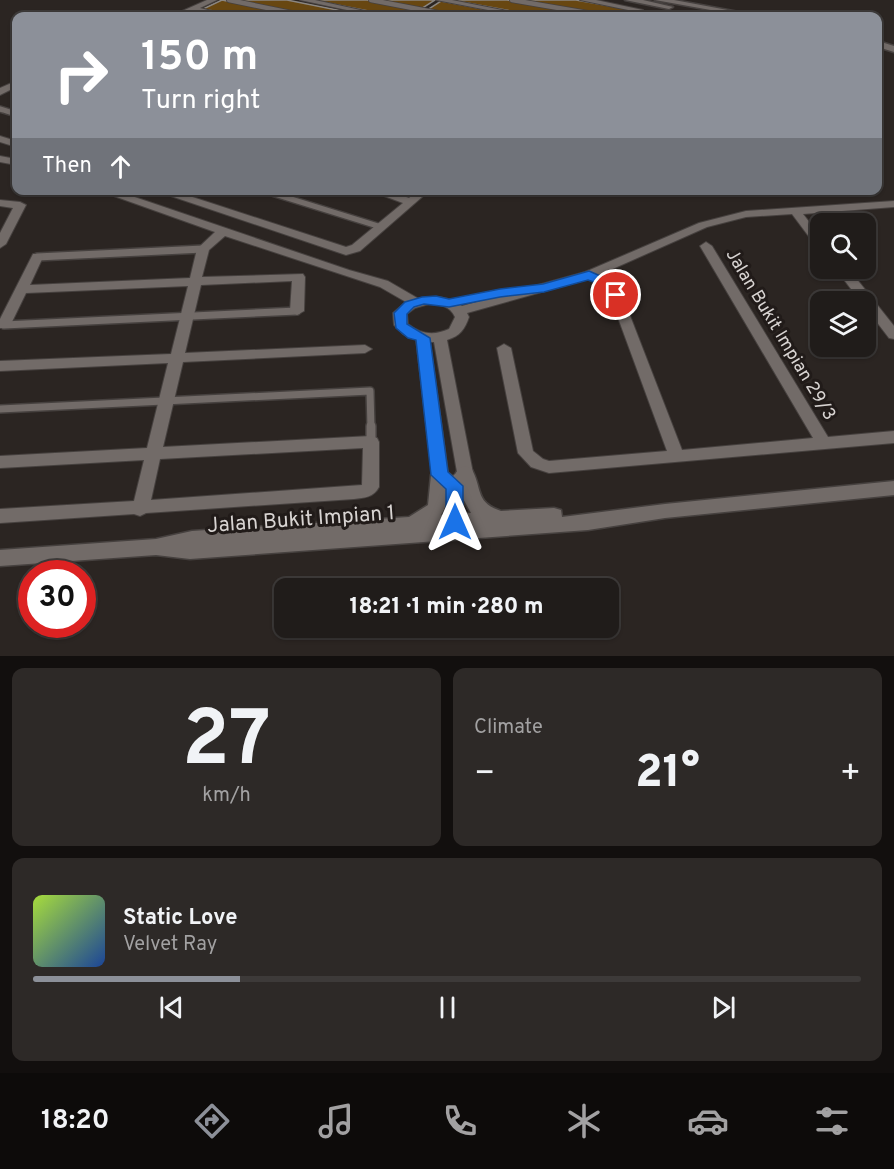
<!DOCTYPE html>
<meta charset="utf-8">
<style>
:root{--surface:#201c1a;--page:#2d2927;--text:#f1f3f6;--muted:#a2a1a2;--line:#3d3a39;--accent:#8c9099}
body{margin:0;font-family:Overpass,sans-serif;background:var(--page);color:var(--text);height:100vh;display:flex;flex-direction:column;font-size:22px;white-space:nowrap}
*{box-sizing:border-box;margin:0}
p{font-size:20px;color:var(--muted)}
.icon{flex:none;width:33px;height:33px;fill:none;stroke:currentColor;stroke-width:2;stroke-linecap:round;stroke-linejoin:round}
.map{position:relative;height:656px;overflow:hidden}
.drawer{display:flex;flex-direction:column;gap:12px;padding:12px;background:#120f0e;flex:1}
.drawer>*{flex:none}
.guide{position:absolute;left:12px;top:12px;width:870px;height:183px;border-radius:12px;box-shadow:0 2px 4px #0004,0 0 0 2px var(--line);background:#8c9099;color:#fff;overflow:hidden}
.buttons{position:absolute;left:810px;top:213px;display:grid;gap:12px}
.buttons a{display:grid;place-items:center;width:66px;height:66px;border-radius:12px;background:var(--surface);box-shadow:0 2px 4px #0004,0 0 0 2px var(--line);font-size:30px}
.speed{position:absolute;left:18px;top:560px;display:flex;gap:12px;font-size:30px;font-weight:700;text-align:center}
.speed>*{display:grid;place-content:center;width:78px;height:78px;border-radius:50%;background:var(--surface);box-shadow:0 2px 4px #0004,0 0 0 2px var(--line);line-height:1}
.speed .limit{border:9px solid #d22;background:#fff;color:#111}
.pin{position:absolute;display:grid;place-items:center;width:51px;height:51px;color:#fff;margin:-26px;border:3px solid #fff;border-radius:50%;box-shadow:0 2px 6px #0007}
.me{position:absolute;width:66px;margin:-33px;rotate:0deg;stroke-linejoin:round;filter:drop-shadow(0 0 4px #0008)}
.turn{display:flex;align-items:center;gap:21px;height:126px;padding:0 30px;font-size:27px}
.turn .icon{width:78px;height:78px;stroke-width:2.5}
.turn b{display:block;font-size:42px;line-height:51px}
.then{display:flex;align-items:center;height:57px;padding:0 30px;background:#0003;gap:12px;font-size:22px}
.big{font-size:45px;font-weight:800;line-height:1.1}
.drawer .tile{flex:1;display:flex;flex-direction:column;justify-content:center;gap:9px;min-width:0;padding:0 21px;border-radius:12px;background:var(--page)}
.drawer .dial{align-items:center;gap:0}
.dial b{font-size:78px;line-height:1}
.song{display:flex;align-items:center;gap:18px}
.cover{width:72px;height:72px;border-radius:9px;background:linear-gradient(135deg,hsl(80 70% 55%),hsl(220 70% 35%))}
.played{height:6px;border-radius:3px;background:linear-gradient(90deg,var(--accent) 25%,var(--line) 25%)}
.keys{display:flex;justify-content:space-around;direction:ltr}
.heat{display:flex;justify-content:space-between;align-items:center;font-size:33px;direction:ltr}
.drawer .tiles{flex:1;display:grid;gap:12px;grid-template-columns:1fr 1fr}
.tile:last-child{grid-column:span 2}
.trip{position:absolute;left:274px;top:578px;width:345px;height:60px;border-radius:12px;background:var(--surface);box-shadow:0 2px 4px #0004,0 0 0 2px var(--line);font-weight:800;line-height:60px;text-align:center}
.tabs{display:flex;height:96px;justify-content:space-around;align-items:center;background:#0d0b0a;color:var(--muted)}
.tabs .icon{width:42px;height:42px}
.tabs .on{color:var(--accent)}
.tabs b{font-size:27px;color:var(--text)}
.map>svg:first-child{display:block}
.building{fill:#684711;stroke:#8b8680;stroke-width:1.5}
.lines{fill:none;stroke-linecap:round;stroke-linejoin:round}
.lane-far3-casing{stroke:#46413f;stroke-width:6}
.lane-far2-casing{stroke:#46413f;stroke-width:8}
.lane-far1-casing{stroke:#46413f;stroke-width:10}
.lane-casing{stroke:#46413f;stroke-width:12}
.street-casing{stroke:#46413f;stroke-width:2}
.secondary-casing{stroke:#46413f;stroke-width:3}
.lane-far3{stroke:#726b68;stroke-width:4.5}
.lane-far2{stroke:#726b68;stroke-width:5}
.lane-far1{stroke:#726b68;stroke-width:7}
.lane{stroke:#726b68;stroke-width:9}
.street{fill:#726b68;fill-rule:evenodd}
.secondary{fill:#726b68;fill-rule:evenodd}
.route{fill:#1a73e8;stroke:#114b97;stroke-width:1.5}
.labels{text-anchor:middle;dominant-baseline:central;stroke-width:6;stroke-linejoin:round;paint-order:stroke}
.street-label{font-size:18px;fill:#d8d4d2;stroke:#211b19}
.near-street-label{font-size:21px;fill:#d8d4d2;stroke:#211b19}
</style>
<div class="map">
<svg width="894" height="656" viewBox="0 0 894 656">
<rect width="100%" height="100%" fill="#2b2522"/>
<path class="building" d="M 222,0 L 297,16 L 239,16 L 203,9 Z
M 236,0 L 287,0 L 367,16 L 312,16 Z
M 312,0 L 367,0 L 451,16 L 430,16 L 413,13 L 406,16 L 394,16 Z
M 377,0 L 435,0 L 421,9 Z
M 451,0 L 507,0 L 596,16 L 538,16 Z
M 520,0 L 576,0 L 633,10 L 625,16 L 610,16 Z
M 441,1 L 520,16 L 462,16 L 427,10 Z"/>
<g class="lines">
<defs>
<path id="lane-far3" d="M 229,0 L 306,16
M 371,0 L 454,16
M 512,0 L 605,16
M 0,109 L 2,110"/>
<path id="lane-far2" d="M 0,109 L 16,114
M 262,190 L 381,227
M 198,249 L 203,249"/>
<path id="lane-far1" d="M 37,257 L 203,249
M 4,325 L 297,311
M 0,409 L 370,391 L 371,428"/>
<path id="lane" d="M 371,426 L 371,442"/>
<path id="street" d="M 207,0 L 217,0 L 200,8 L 232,16 C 219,17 208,13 196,12 C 188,11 180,17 171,16 Z
M 300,0 L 315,0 L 388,16 L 375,16 Z
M 436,0 L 452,0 L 533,16 L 519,16 Z
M 580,0 L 596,0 L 643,10 L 635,16 L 628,16 L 633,11 Z
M 16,81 L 16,87 L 0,95 L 0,88 Z
M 0,136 L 16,141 L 16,147 L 0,142 Z
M 0,156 L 16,159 L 16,165 L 0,162 Z
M 97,190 L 114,190 L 349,270 L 388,281 L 419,299 L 439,297 L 453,300 L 462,306 L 585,272 L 699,223 L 746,211 L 894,201 L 894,207 L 803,214 L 820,236 L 820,246 L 816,246 L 792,214 L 746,217 L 707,227 L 599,275 L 622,295 L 682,450 L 813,438 L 700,246 L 706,242 L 712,246 L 828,437 L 894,431 L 894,443 L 549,473 L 531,467 L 518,453 L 497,348 L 504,344 L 511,348 L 533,451 L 543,459 L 549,461 L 667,451 L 610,296 L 596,283 L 588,279 L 467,313 L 469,317 C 465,329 460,336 447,340 L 473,473 L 463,487 L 464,522 L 461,527 L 455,529 L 449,527 L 446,522 L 447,487 L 434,479 L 432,475 L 416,339 L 403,334 L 394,325 L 393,313 L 406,302 L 380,287 L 225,236 L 209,250 L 202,277 L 303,274 L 305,277 L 304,311 L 297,315 L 290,311 L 292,281 L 201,285 L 185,353 L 365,345 L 372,349 L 365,353 L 183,362 L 163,447 L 371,436 L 377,438 L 379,442 L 379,487 C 374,497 364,498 354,499 L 146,513 L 140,516 L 134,514 L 0,523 L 0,509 L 134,501 L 144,460 L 0,468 L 0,456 L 147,448 L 168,363 L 0,371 L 0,361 L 171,354 L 188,286 L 26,293 L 9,328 L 0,328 L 0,319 L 33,254 L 41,254 L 43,257 L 30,285 L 190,278 L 197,249 L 215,232 ZM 429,304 C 440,304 450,306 455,317 L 449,329 C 434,336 420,334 408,324 L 407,314 L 415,308 ZM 430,342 L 434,342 L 457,472 L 453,476 L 448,472 ZM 363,448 L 362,485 L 151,500 L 160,459 Z
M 153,190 L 171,190 L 346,247 L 352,245 L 403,203 L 368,190 L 386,190 L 409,198 L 418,190 L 430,190 L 360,251 L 346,255 Z
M 0,200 L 20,202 L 26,205 L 6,244 L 0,248 L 0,233 L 13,208 L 0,206 Z
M 835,268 L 848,268 L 894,326 L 894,339 L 889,338 L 866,308 L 866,302 L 861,302 Z"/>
<path id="secondary" d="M 625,0 L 643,0 L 673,7 L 669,9 Z
M 655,0 L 674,0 L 760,16 L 744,16 Z
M 878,41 L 894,46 L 894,52 L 878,47 Z
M 465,466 L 471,468 C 483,488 474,502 501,511 L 554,508 L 561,510 L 562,517 L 665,504 L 894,481 L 894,495 L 665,518 L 588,530 L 190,559 L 156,555 L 0,566 L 0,550 L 156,539 L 192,531 L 409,517 L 428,505 L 431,475 L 434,470 L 440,468 L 446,470 C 454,484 448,503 441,515 L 471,513 L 461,495 L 456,473 L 459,468 Z"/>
</defs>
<use href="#lane-far3" class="lane-far3-casing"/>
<use href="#lane-far2" class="lane-far2-casing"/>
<use href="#lane-far1" class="lane-far1-casing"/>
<use href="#lane" class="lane-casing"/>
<use href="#street" class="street-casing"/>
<use href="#secondary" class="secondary-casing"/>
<use href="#lane-far3" class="lane-far3"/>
<use href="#lane-far2" class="lane-far2"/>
<use href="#lane-far1" class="lane-far1"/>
<use href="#lane" class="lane"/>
<use href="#street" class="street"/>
<use href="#secondary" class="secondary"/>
</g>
<path class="route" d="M 589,271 L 605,278 L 621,292 L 623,295 L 621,297 L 612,297 L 596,283 L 588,280 L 544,292 L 500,297 L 449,307 L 424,304 L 414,307 L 407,314 L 407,324 L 430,338 L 448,472 L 463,486 L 463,522 L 461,527 L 455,529 L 449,527 L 446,522 L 446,489 L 431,475 L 416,340 L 408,338 L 396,328 L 394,313 L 405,302 L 422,297 L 436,296 L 449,299 L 500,289 L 543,284 Z"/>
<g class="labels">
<g class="street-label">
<text transform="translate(780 335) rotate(59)">Jalan Bukit Impian 29/3</text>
</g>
<g class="near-street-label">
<text transform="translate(301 520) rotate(-4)">Jalan Bukit Impian 1</text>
</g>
</g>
</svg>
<div class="buttons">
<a><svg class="icon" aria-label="search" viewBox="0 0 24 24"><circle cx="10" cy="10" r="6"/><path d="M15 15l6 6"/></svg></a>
<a><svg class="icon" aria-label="layers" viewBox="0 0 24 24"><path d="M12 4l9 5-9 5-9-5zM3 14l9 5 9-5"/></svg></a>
</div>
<div class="speed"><div class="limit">30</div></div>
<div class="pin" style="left:616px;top:295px;background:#d93025"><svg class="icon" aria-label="arrive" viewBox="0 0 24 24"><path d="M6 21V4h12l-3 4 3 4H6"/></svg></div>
<svg class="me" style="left:455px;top:522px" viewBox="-20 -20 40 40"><path d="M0-17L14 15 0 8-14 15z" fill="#1a73e8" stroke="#fff" stroke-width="4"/></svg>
<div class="trip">18:21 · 1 min · 280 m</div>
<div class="guide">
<div class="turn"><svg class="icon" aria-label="right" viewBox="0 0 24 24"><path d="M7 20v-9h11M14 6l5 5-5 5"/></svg><div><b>150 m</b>Turn right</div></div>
<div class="then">Then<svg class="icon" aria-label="ahead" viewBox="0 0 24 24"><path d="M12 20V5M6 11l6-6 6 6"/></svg></div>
</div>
</div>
<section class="drawer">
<div class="tiles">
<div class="tile dial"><b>27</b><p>km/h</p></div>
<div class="tile"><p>Climate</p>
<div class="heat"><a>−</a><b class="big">21°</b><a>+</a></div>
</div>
<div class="tile">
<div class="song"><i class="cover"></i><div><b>Static Love</b><p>Velvet Ray</p></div></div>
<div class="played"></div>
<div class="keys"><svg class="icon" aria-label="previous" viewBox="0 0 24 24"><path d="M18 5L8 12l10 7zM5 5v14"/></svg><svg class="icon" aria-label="pause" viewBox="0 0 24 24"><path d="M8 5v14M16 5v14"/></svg><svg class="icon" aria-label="next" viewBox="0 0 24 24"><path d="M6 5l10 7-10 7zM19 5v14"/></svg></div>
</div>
</div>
</section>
<nav class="tabs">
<b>18:20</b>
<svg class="icon on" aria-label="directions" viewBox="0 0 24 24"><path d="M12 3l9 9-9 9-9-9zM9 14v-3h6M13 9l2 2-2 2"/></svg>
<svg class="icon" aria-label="music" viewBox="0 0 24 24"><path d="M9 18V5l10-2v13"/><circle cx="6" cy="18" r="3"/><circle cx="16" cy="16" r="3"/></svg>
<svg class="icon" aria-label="phone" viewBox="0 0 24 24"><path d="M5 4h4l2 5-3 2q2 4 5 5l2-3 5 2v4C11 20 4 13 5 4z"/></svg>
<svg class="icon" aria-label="climate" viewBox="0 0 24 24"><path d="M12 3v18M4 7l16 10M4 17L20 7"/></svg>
<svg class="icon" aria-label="car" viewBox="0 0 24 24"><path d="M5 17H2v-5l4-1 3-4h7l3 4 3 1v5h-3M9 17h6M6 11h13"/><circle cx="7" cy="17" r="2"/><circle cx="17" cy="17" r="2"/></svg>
<svg class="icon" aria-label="filters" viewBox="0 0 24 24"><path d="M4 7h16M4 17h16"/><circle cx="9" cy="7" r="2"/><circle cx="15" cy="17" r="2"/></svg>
</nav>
